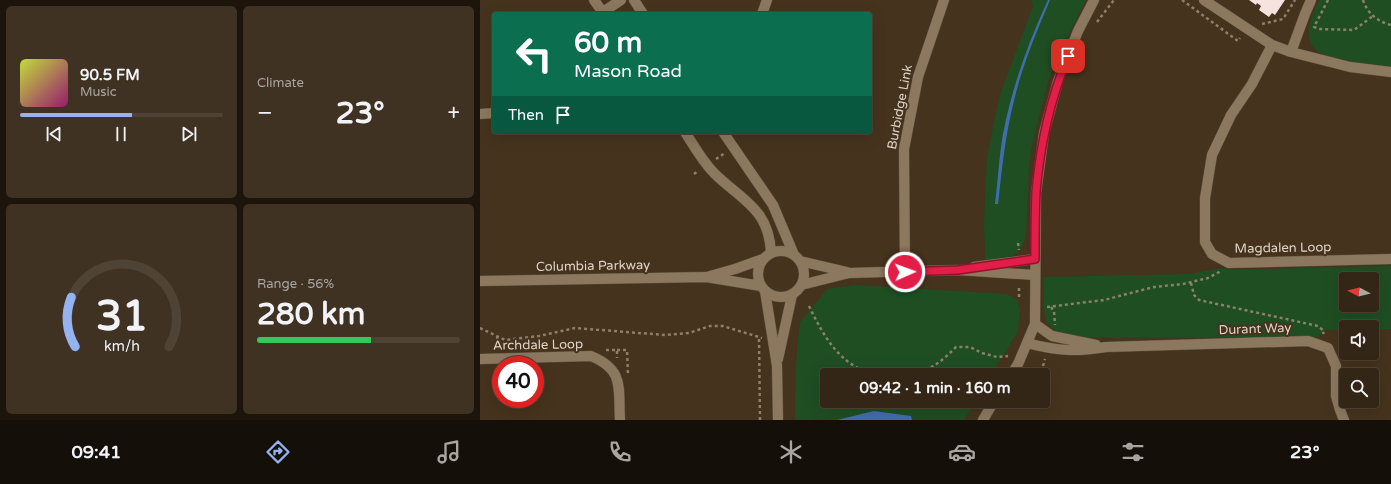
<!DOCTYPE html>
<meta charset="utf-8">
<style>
:root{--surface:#342616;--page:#3f3223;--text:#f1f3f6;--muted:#a9a5a1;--line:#4e4335;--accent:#95b2f1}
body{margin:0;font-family:"Varela Round",sans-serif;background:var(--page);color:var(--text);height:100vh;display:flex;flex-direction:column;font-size:15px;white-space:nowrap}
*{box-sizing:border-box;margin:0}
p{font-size:13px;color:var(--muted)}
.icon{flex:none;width:22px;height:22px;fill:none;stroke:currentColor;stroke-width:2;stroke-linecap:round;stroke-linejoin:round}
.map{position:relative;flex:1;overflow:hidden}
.details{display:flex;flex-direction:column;gap:6px;padding:6px;background:#1d150c;width:480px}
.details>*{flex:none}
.top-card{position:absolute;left:12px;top:12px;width:380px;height:122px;border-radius:4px;box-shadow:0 4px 16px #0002,0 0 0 1px var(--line);background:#0b6e4f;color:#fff;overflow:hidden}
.needle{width:26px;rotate:277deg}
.buttons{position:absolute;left:859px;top:272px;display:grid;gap:8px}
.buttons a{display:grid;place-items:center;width:40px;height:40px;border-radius:4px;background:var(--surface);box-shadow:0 4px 16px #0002,0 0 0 1px var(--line);font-size:20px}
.speed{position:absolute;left:12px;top:356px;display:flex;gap:8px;font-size:20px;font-weight:700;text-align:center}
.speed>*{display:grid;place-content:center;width:52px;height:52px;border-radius:50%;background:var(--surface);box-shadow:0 4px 16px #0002,0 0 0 1px var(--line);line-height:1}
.speed .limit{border:6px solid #d22;background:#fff;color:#111}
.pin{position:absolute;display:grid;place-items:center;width:34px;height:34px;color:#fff;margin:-17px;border-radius:8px;box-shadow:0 2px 6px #0006}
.me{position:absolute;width:44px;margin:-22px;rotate:88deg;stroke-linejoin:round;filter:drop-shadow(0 0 3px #0008)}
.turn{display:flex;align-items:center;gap:14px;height:84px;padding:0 16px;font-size:18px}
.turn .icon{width:52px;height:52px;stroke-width:2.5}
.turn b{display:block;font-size:28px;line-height:34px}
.then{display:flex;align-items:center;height:38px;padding:0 16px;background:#0003;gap:8px;font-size:15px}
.big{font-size:30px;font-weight:800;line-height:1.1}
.details .card{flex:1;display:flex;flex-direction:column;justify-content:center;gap:6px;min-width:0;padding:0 14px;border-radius:6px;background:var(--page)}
.details .dial{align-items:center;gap:0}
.dial svg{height:104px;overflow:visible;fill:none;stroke:var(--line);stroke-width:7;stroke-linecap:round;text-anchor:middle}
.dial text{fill:var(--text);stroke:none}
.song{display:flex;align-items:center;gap:12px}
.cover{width:48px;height:48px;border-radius:6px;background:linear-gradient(135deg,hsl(70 70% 55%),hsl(320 70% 35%))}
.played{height:4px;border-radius:2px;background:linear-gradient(90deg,var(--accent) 55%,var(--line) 55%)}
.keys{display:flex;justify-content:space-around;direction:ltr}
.heat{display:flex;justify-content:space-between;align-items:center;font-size:22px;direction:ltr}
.charge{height:6px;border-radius:3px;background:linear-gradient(90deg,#34c759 56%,var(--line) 0)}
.details .tiles{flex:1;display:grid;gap:6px;grid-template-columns:repeat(2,1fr)}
.trip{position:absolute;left:340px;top:368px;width:230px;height:40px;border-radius:4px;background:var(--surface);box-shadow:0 4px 16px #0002,0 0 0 1px var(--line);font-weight:800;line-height:40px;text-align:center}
.tab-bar{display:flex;height:64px;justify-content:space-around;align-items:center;background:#150f09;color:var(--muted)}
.tab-bar .icon{width:28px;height:28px}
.tab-bar .on{color:var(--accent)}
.tab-bar b{font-size:18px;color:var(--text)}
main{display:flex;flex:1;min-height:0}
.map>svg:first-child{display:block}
.green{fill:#1f4e23;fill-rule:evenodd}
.water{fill:#406dae}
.building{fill:#f6e2df}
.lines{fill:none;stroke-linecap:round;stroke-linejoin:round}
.minor-casing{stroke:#5d4f3b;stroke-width:11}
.tertiary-casing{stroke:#5d4f3b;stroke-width:11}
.path{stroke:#8d7f6d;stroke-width:2.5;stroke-dasharray:3 3;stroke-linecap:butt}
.minor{stroke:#8c785f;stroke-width:10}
.tertiary{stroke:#8c785f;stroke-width:10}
.route-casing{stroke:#92132f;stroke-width:10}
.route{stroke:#e11d48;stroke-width:7}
.labels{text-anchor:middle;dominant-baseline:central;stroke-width:4;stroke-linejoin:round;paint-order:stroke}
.street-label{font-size:13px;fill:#dfd4c7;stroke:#45331d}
</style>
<main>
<section class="details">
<div class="tiles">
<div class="card">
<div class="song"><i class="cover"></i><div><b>90.5 FM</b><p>Music</p></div></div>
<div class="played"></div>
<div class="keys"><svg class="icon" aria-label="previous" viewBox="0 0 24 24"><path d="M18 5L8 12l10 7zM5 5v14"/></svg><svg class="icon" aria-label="pause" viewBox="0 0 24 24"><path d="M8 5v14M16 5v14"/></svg><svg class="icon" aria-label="next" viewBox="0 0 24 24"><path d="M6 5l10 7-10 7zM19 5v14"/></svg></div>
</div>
<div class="card"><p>Climate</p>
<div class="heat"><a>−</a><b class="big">23°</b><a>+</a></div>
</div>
<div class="card dial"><svg viewBox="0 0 100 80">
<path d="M14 69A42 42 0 1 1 86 69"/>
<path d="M14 69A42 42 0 0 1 11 31" stroke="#95b2f1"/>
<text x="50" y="56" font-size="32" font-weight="700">31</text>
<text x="50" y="72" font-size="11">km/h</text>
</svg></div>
<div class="card"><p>Range · 56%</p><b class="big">280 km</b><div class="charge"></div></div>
</div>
</section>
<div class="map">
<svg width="911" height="420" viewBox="0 0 911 420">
<rect width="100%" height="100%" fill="#45331d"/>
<path class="green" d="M 551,0 L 606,0 L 582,48 L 569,78 L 552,145 L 549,166 L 546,236 C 539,261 527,258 505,262 L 504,218 L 507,157 L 519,97 L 553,6 Z
M 840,0 L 911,0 L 911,68 C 895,66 881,64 865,60 C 857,58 847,57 839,52 C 820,40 831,15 840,0 Z
M 911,266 L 911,329 L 892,330 L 892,327 L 866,327 L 866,330 L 846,330 L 837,337 L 596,338 C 586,335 572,332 566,321 C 563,314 564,286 564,277 L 709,274 L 743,268 L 752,270 ZM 866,279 L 892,279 L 892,305 L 866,305 Z
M 375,285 L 527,294 L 537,300 L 540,310 L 538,331 L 511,375 L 347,375 L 347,401 L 496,401 L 484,420 L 315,420 L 315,393 L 317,347 L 320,322 L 347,289 Z"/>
<path class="water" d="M 568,0 L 570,0 C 556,33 542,66 534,101 C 525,135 522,170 518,204 L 515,204 C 518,180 519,157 523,134 C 532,87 548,43 568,0 Z
M 394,411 L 431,416 L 432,420 L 357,420 Z"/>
<path class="building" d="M 769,0 L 805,0 L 795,15 L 792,13 L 789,17 L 779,10 L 781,6 L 777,3 L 776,5 Z"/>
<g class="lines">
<defs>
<path id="minor" d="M 724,0 L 792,45 L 811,52 L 870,67 L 911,72
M 282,14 L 287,0
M 792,45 L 772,84 L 751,115 L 732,155 L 725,198 L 725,242 L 732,254 L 749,263 L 911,259
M 811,52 L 825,14 L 831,0
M 0,114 L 14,113
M 425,272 L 424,149 L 438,77 L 464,0
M 285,291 L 297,366 L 298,420
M 555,324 L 572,336 L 616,345
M 547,343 C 577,351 596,352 626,347 L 828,341 L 848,348 L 856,366 L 856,396 L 860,410 L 864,420
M 0,359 L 111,356 C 145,370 138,388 140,420
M 298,359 L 312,295"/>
<path id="tertiary" d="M 114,0 L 124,14
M 154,0 L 163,14
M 123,12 L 141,0
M 205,132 C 214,146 222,161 234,173 C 261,200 289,208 291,253
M 243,132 L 293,205 L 314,255
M278 274a23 23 0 1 1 46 0a23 23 0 1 1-46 0Z
M 320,261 L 367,272
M 494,267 L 555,259
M 230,276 L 255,269 L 283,259
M 0,281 L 226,277 L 281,286
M 321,285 L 369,273 L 478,270 L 555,275
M 531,375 L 538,364 L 555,324 L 556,193 L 564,133 L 578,81 L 598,31 L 614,0
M 503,420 L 514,401"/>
</defs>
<use href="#minor" class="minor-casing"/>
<use href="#tertiary" class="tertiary-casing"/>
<path class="path" d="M 702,0 L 758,41 L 760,38
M 848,0 L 834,27 L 839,29 L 874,30 L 893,16
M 883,0 C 887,13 898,22 911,25
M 617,22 L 634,0
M 782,24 L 803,19 L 815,0
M 236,159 L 245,153
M 214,174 L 218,171
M 538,243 L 539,250
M 711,283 L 714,295 L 719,300 L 838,326 L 844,331 L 843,334
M 539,297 L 539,286
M 329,306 C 344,337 360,366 396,375
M 567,307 L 624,300 L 674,287 L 703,284 L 728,278 L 741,271
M 571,307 L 574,311 L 575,325
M 0,328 L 25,340 L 59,336 L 95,328 L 185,335 L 209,333 L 230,326 L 243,326 L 282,338
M 17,337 L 20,347
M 279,339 L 280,420
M 126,350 L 137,350 L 137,358
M 137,350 L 147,350 L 148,374
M 563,366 L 565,359
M 428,375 C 452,369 459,364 476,347 L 490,347 L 502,353 L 517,357 L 528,356"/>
<use href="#minor" class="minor"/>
<use href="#tertiary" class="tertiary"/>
</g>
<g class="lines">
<defs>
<path id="route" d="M 425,272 L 478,270 L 555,259 C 555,237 555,214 556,192 C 560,146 570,100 588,56"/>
</defs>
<use href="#route" class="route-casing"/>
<use href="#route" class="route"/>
</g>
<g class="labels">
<g class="street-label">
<text transform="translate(420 107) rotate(-79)">Burbidge Link</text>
<text transform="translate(803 248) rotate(-1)">Magdalen Loop</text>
<text transform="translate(113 266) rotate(-1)">Columbia Parkway</text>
<text transform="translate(775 329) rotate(-2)">Durant Way</text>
<text transform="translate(58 345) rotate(-1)">Archdale Loop</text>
</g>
</g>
</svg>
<div class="buttons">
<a><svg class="needle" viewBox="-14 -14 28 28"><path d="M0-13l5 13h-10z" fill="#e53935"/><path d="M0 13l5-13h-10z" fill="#a9a5a1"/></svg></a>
<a><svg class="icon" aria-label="sound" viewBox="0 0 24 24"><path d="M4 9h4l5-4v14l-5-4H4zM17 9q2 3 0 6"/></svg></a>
<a><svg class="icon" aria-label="search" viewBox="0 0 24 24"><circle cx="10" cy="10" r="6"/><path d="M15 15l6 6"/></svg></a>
</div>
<div class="speed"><div class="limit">40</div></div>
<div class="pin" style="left:588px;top:56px;background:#d93025"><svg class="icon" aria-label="arrive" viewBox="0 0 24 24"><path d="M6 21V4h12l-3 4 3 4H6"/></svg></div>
<svg class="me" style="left:425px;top:272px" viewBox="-20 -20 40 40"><circle r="17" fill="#e11d48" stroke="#fff" stroke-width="3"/><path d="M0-11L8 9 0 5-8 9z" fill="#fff"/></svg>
<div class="trip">09:42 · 1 min · 160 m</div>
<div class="top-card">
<div class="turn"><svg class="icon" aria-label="left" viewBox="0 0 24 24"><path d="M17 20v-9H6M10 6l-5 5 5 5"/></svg><div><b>60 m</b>Mason Road</div></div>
<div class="then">Then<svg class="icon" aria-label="arrive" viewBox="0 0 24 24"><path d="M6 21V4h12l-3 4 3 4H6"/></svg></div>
</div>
</div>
</main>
<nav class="tab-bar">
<b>09:41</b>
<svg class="icon on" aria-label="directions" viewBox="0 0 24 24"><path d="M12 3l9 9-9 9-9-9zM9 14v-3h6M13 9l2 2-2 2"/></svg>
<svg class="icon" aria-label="music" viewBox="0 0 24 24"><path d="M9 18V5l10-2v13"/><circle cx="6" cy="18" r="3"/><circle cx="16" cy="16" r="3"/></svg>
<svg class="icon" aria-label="phone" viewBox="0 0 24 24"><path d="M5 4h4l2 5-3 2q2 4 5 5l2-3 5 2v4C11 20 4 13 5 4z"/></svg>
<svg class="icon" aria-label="climate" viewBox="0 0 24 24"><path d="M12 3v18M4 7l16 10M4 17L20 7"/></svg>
<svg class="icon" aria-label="car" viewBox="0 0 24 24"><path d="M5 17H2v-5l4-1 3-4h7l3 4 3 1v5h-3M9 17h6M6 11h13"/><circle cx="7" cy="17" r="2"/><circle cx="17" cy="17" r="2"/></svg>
<svg class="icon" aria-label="filters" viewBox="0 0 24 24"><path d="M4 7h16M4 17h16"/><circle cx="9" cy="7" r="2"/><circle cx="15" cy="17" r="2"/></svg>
<b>23°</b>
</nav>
